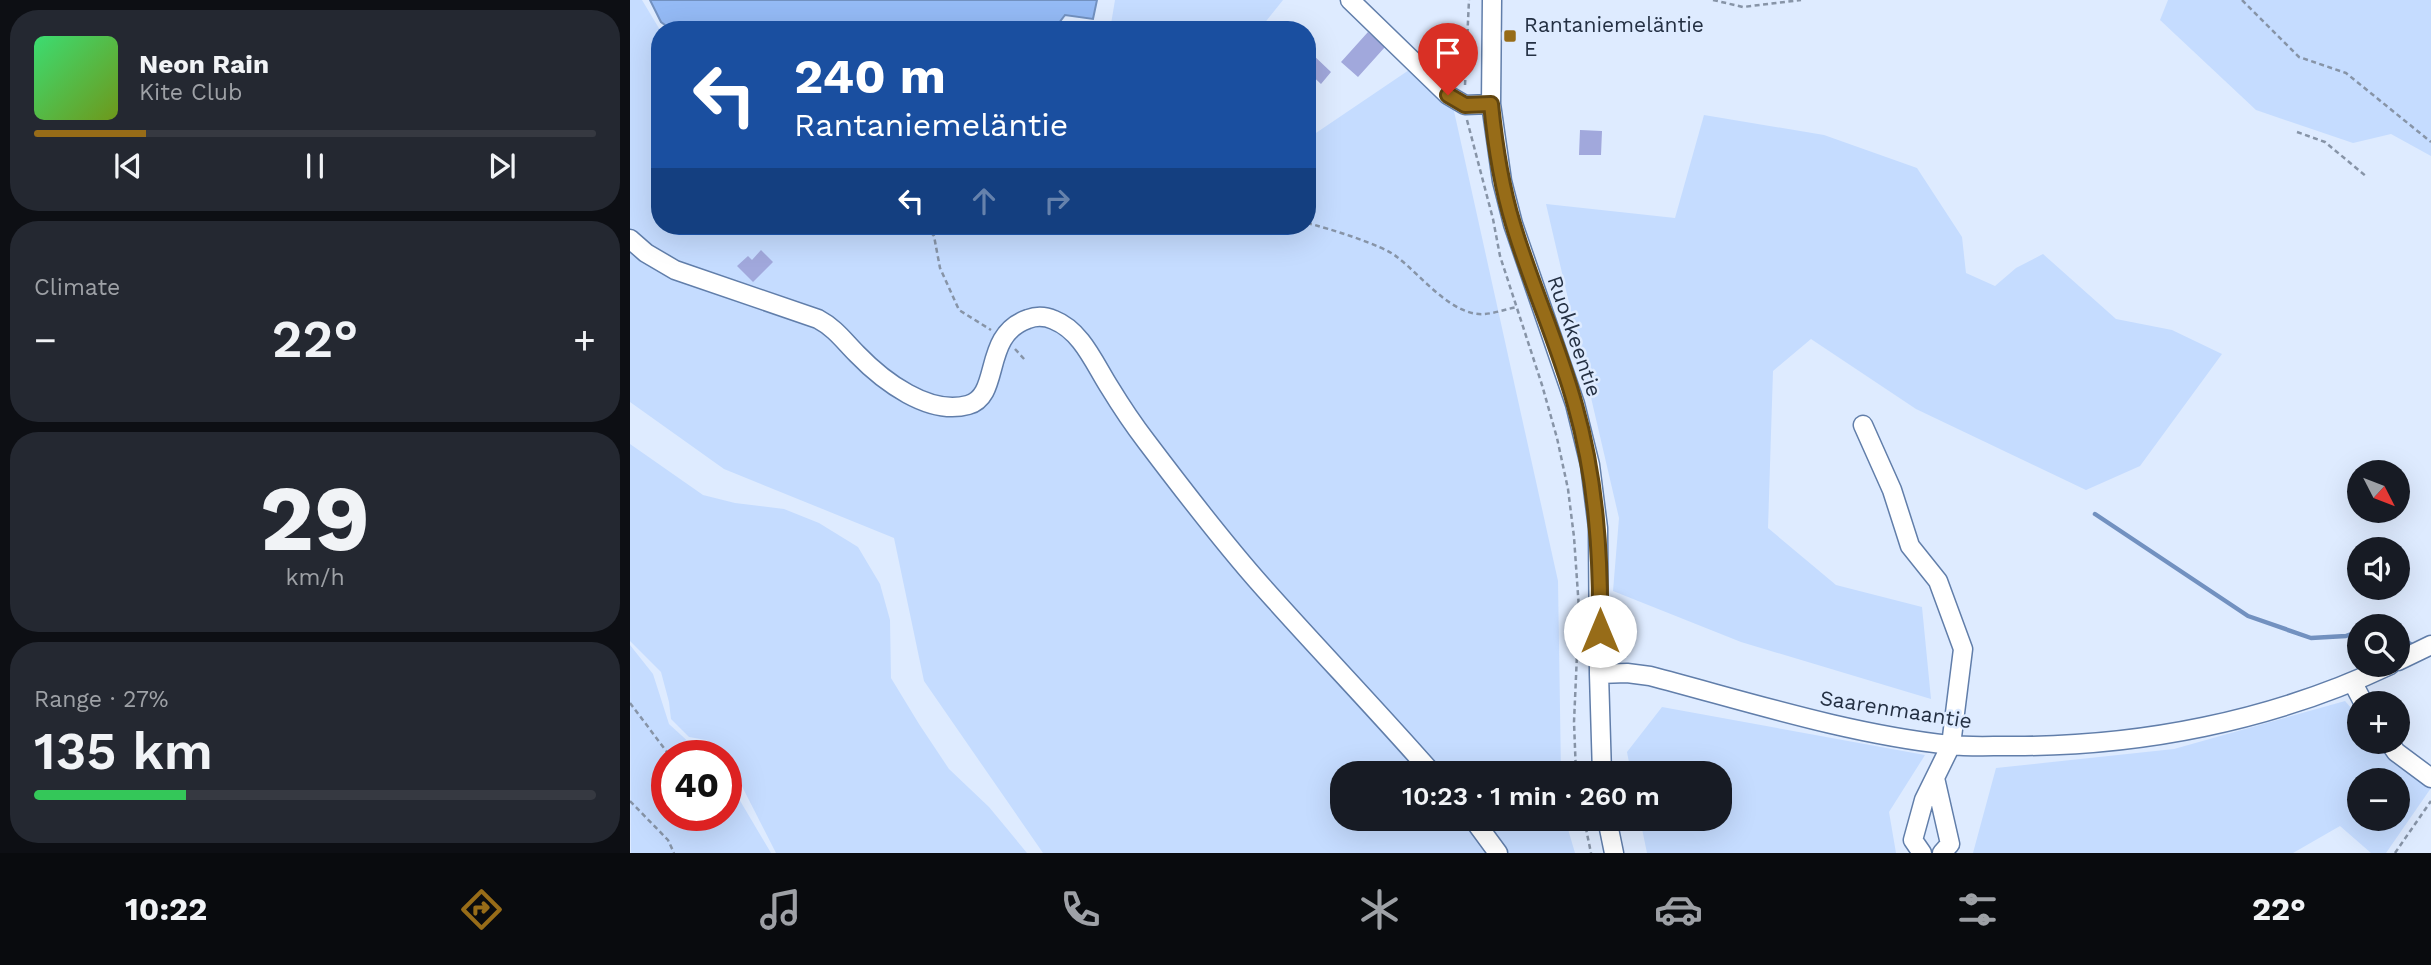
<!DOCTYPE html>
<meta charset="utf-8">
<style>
:root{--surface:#171b24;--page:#242831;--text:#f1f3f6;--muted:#9ea1a6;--line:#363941;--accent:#976c18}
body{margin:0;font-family:"Work Sans",sans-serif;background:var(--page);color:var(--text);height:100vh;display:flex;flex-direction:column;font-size:26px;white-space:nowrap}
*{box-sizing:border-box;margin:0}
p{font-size:23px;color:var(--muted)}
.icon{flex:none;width:38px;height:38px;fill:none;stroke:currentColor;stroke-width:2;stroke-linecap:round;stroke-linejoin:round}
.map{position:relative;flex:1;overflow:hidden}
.side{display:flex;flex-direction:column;gap:10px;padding:10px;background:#0d0f14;width:630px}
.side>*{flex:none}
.guide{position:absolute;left:21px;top:21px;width:665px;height:214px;border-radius:28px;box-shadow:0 7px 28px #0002;background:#1a4fa0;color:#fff;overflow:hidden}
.needle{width:46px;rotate:132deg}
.buttons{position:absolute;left:1717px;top:460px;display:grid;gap:14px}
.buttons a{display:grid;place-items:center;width:63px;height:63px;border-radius:50%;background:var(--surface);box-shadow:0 7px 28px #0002;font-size:35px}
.speed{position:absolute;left:21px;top:740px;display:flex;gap:14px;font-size:35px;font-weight:700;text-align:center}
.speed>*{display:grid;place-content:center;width:91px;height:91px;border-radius:50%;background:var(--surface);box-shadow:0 7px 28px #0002;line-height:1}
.speed .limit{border:10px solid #d22;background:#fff;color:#111}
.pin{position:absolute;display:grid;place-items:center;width:60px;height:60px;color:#fff;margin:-72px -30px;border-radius:50% 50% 50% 0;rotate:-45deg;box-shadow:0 0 7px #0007}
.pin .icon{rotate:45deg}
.me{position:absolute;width:77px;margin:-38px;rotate:0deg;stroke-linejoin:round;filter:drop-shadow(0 0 5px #0008)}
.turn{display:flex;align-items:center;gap:24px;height:147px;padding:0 28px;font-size:32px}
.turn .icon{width:91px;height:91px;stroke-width:2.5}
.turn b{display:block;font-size:49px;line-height:60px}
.lanes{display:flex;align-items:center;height:66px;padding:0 28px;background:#0003;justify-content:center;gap:35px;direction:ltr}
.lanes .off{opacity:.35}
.big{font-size:52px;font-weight:600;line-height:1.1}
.side .tile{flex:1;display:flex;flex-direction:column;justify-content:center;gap:10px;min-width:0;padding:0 24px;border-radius:28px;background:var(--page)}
.side .dial{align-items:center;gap:0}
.dial b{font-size:91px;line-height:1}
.song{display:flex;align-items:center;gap:21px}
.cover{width:84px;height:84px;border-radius:10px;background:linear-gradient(135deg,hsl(140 70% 55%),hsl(80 70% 35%))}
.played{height:7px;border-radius:4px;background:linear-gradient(90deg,var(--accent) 20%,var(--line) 20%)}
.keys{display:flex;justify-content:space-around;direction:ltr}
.heat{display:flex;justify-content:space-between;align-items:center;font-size:38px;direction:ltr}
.charge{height:10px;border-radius:5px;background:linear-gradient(90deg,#34c759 27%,var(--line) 0)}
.trip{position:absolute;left:700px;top:761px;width:402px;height:70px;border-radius:28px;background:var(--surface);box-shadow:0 7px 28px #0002;font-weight:600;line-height:70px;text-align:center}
.menu{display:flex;height:112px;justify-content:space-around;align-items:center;background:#090b0e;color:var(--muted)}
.menu .icon{width:49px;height:49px}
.menu .on{color:var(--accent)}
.menu b{font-size:32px;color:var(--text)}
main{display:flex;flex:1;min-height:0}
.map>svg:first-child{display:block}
.green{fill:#c5dcff;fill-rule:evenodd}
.water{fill:#94baf5;stroke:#7291c0;stroke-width:2}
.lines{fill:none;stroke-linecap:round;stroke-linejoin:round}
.stream{stroke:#7291c0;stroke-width:4.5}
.building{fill:#a1a8dc}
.minor-casing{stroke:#617eaa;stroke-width:21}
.path{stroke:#8794a7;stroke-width:2.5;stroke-dasharray:5 3.5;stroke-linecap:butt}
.minor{stroke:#fff;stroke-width:18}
.route-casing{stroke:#624610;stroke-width:18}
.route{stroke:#976c18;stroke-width:12}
.poi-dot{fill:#976c18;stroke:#deebff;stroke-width:2.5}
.labels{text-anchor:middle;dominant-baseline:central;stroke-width:5;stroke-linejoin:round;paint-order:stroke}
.poi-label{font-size:21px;fill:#243043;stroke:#deebff;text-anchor:start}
.street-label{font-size:21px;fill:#243043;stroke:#deebff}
</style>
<main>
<section class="side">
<div class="tile">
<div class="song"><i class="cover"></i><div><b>Neon Rain</b><p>Kite Club</p></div></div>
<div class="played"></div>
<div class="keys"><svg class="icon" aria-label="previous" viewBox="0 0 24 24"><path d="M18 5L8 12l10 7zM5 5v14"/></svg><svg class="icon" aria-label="pause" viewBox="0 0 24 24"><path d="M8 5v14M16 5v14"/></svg><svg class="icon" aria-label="next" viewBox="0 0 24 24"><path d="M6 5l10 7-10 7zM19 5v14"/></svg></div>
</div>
<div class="tile"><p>Climate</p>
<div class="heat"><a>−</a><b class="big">22°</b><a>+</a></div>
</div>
<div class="tile dial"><b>29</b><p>km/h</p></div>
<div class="tile"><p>Range · 27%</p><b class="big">135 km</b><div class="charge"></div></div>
</section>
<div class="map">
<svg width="1801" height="853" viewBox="0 0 1801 853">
<rect width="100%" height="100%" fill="#deebff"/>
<path class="green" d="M 0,0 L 12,0 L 30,30 L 30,226 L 677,226 L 677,135 L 680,137 L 782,68 L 822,102 L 928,581 L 931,773 L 712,774 L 712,819 L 935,819 L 945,853 L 413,853 L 294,681 L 264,538 L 94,469 L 0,402 Z
M 485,0 L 653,0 L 629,30 L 480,30 Z
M 1538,0 L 1801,0 L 1801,156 L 1761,134 L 1723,143 L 1626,110 L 1530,20 Z
M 1074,115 L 1194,135 L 1287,168 L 1332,237 L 1336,273 L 1365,286 L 1386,268 L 1413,254 L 1486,319 L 1542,330 L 1592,354 L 1510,466 L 1456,490 L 1286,409 L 1181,339 L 1143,371 L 1138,528 L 1206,585 L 1292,607 L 1301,699 L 1111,642 L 983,591 L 989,518 L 916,204 L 1045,218 Z
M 0,444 L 73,495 L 105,503 L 154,509 L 189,523 L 228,547 L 250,584 L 260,620 L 261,678 L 289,724 L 319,769 L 359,807 L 397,853 L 146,853 L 95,753 L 76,740 L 59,737 L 41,719 L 39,702 L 31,672 L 0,641 Z
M 0,645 L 23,674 L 39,724 L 74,756 L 37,756 L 37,816 L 96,816 L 96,777 L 141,853 L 1,853 Z
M 1715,701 L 1729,717 L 1729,742 L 1749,742 L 1761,757 L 1801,788 L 1756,853 L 1741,853 L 1710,826 L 1663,853 L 1343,853 L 1366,768 L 1544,749 ZM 1729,780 L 1768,780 L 1768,819 L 1729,819 Z
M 1032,707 L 1295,755 L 1259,812 L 1266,853 L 1017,853 L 1010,819 L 1090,819 L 1090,774 L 1001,773 L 997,752 Z"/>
<path class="water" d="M 20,0 L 467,0 L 463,19 L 435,15 L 429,23 L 432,30 L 42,30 L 31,22 Z"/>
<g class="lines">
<path class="stream" d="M 1465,514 L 1618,616 L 1681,638 L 1716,636 L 1729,631
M 1768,635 L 1783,646"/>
</g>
<path class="building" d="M 738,32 L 755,47 L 728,77 L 711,62 Z
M 681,53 L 701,72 L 691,84 L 677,71 L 677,57 Z
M 950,130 L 972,131 L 971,155 L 949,155 Z
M 131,250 L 143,262 L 123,282 L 107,266 L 118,256 L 122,260 Z"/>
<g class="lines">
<defs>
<path id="minor" d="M 720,0 L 818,95 L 835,105 L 861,104
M 862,0 L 861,104 L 872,181 L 883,224 L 945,404 L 960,465 L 968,528 L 969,674 L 972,774
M 0,239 L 16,253 L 45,270 L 188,319 C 205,328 214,341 227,354 C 253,381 299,416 338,405 C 372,396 351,335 398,319 C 406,316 415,316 424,320 C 452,331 465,365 480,388 C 491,406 503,424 516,441 C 553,490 591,540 632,586 C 688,649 747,710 803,774
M 1233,425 L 1262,490 L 1280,546 L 1308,581 L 1333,649 L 1321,745 L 1294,800 L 1283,840 L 1292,853
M 1768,661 L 1801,645
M 969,674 L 997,673 L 1020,676 C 1119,702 1218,734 1320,745 C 1339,747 1359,746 1378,746 C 1509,747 1642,721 1760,665
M 1723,683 L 1734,704
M 1759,742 L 1766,752 L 1801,778
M 1305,778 L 1320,844 L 1312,853
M 843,819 L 868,853
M 977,819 L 984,853"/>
</defs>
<use href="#minor" class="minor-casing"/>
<path class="path" d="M 1083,0 L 1113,7 L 1171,0
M 1612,0 L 1669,57 L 1716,73 L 1801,142
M 835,85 L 839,0
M 837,120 L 863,219 L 870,256 L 912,385 L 927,438 L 938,489 L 944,537 L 949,609 L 944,722 L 946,774
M 1667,132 L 1695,142 L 1737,177
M 677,223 C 697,228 753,245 767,257 C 791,275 822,317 855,314 C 866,313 876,309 887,307
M 295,226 L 304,236 L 310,268 L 329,310 L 361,330
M 385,349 L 395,360
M 986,629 L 996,645 L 996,658
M 0,703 L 40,756
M 0,801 L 38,840 L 44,853
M 954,819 L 961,853
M 1765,853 L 1801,801"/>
<use href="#minor" class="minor"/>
</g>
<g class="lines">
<defs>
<path id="route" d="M 818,95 L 835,105 L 861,104 C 865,144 871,185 883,224 C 901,285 928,343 945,405 C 966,479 971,554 970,631"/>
</defs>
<use href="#route" class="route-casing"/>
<use href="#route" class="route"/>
</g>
<rect class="poi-dot" x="873" y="29" width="14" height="14" rx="3.5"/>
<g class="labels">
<g class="poi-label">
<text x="894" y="24">Rantaniemeläntie<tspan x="894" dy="24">E</tspan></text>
</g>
<g class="street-label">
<text transform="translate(945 336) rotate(71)">Ruokkeentie</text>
<text transform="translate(1266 709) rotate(9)">Saarenmaantie</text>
</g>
</g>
</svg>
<div class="buttons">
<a><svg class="needle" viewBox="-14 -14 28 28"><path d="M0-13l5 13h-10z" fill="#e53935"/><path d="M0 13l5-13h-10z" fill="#9ea1a6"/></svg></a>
<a><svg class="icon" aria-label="sound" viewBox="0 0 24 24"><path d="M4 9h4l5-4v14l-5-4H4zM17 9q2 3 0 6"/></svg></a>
<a><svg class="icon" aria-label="search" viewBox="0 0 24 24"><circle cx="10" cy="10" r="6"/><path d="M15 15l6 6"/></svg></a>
<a>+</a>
<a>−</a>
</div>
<div class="speed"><div class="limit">40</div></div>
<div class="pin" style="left:818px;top:95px;background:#d93025"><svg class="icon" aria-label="arrive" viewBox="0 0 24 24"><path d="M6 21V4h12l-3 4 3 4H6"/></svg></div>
<svg class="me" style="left:970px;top:631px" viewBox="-20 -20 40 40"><circle r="19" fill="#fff"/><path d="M0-13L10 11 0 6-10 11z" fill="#976c18"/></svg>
<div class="trip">10:23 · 1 min · 260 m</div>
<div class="guide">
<div class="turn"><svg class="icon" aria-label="left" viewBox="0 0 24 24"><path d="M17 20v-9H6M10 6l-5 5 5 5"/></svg><div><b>240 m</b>Rantaniemeläntie</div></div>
<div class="lanes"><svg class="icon" aria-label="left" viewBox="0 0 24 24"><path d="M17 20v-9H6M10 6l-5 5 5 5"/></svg><svg class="icon off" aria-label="ahead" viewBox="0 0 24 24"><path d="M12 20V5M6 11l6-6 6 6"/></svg><svg class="icon off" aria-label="right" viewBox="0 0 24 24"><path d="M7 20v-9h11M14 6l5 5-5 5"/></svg></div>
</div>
</div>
</main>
<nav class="menu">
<b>10:22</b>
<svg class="icon on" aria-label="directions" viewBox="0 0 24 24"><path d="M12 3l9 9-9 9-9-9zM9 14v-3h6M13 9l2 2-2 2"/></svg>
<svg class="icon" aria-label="music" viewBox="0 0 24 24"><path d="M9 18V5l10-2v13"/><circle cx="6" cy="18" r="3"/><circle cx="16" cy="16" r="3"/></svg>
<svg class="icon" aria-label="phone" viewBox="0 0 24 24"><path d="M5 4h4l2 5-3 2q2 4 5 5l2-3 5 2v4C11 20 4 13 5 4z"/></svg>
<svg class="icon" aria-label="climate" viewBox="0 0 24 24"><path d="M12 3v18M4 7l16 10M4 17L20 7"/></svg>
<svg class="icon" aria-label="car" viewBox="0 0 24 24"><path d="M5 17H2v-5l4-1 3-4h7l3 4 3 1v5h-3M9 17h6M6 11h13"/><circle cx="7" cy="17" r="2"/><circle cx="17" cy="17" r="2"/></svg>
<svg class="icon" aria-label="filters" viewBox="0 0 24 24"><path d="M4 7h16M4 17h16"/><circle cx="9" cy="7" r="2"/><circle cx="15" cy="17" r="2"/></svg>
<b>22°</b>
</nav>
